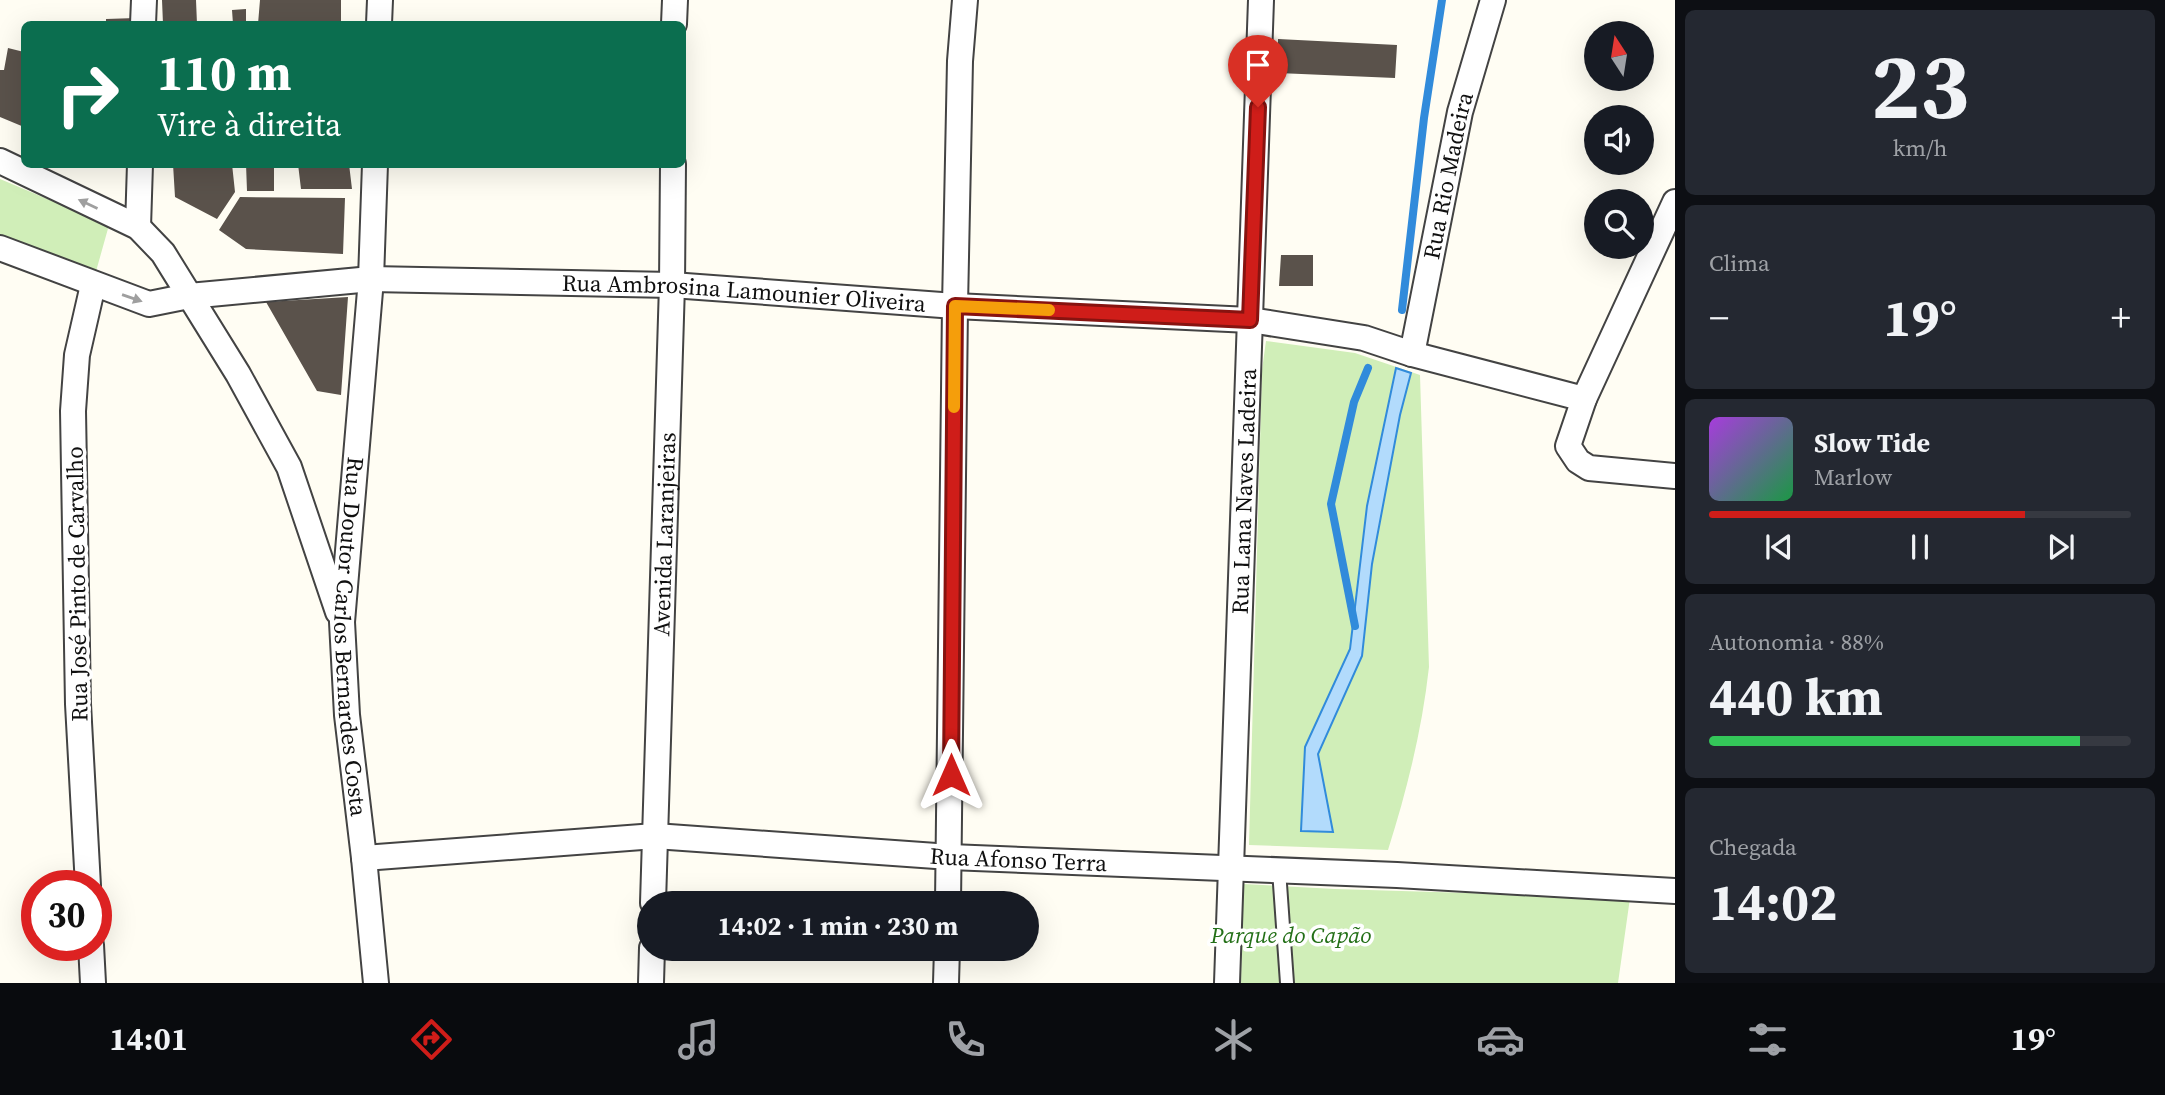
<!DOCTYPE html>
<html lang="pt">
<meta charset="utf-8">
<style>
:root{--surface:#171b24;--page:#242831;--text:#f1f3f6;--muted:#9ea1a6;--line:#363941;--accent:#cf1d19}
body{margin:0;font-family:"Source Serif 4",serif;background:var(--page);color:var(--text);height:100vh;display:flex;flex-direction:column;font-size:26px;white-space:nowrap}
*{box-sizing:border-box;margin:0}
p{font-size:23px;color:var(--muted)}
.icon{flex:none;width:38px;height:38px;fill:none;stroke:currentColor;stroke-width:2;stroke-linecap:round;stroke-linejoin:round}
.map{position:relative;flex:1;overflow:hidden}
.panel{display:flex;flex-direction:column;gap:10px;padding:10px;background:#0d0f14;width:490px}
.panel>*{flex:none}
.banner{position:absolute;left:21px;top:21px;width:665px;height:147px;border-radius:10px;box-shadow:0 7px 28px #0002;background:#0b6e4f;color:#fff;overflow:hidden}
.needle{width:46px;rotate:348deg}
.tools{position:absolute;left:1584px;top:21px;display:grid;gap:14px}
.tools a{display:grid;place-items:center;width:70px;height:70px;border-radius:50%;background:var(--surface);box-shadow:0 7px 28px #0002;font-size:35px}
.speed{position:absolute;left:21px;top:870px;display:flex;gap:14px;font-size:35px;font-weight:700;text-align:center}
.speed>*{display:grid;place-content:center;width:91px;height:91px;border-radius:50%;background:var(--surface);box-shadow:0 7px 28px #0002;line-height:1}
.speed .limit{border:10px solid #d22;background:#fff;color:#111}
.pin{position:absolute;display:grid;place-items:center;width:60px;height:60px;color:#fff;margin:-72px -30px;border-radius:50% 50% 50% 0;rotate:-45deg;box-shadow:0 0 7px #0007}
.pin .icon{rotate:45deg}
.me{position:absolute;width:77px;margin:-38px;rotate:0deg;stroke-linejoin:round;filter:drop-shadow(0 0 5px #0008)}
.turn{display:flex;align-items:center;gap:24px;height:147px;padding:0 21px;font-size:32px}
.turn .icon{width:91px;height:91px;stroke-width:2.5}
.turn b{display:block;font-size:49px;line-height:60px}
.big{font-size:52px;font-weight:700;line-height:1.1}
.panel .card{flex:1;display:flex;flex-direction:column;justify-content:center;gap:10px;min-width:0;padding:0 24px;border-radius:10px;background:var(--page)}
.panel .dial{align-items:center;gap:0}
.dial b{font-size:91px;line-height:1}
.song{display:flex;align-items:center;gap:21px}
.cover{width:84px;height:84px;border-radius:10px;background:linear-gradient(135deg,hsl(280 70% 55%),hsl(140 70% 35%))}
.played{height:7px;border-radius:4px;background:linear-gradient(90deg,var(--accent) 75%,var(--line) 75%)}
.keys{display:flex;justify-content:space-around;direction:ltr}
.heat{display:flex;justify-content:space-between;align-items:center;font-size:38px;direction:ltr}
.charge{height:10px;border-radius:5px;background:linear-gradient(90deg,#34c759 88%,var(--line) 0)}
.trip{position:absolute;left:637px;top:891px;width:402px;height:70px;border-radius:35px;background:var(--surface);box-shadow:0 7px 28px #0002;font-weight:700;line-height:70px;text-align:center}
.tab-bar{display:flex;height:112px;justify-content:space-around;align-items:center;background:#090b0e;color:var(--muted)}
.tab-bar .icon{width:49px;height:49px}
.tab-bar .on{color:var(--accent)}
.tab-bar b{font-size:32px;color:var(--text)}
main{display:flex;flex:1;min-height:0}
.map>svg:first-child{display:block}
.green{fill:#d0eeb8}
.water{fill:#b2dbfc;stroke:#318bdb;stroke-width:2}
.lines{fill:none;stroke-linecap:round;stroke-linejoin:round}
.stream{stroke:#318bdb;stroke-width:8}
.building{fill:#5a524b}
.service-casing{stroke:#434343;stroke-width:16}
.minor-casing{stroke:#434343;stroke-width:28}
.service{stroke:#fff;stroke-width:12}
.minor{stroke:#fff;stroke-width:24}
.oneway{fill:#9f9f9f}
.route-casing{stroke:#871310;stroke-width:18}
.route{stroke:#cf1d19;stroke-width:12}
.slow{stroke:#f59e0b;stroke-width:12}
.labels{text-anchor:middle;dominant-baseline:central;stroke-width:7;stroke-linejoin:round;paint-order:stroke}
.street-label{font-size:23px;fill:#101010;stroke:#fff}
.park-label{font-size:23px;font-style:italic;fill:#247018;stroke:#fff}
</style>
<main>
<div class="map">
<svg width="1675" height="983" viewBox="0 0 1675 983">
<rect width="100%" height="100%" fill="#fffdf3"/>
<path class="green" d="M 0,179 L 109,225 L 95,275 L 0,241 Z
M 1266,341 L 1355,353 L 1420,375 L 1429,667 C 1422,730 1407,790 1388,850 L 1249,845 L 1262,370 Z
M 1243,884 L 1335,889 L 1630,898 L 1618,983 L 1241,983 Z"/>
<path class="water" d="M 1396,368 L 1411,373 L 1400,415 L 1372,564 L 1362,656 L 1318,754 L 1333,832 L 1301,831 L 1305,747 L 1350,649 L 1367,506 Z"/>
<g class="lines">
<path class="stream" d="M 1402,310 L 1424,118 L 1442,0
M 1355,626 L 1331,504 L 1354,402 L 1368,368"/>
</g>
<path class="building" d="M 162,0 L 196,0 L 197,24 L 163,24 Z
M 260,0 L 341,0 L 341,24 L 258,24 Z
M 246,9 L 246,24 L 233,24 L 232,10 Z
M 136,18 L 135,24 L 106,24 L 106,19 Z
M 1278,39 L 1397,45 L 1395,78 L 1278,73 Z
M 8,48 L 24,52 L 24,127 L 0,117 L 0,70 L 4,70 Z
M 173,164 L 232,164 L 235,192 L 217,219 L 175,197 Z
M 246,164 L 274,164 L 274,191 L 247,191 Z
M 298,164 L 349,164 L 352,189 L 301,189 Z
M 240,197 L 345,198 L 343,254 L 246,249 L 219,230 Z
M 1281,255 L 1313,255 L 1313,286 L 1279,286 Z
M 348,297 L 341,395 L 317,391 L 266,302 Z"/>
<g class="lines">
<defs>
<path id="service" d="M 1279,870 L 1287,983"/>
<g id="minor">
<path d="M 143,24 L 144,0"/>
<path d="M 379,24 L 380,0"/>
<path d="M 674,24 L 675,0"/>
<path d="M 0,161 L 138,227 L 163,253 L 238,374 L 289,467 L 338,612"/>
<path id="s1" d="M 375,164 L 371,279 L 342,622 L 347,715 L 364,858 L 376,983"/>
<path d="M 1675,202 L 1584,399 L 1568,446 L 1578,461 L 1589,468 L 1675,476"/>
<path d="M 138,227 L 140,164"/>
<path id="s2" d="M 0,248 L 149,304 L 189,296 L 371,279 L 672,285 L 955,306 L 1250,320 L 1364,338 L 1412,354 L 1584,399"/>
<path id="s3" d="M 1412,354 L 1460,112 L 1493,0"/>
<path id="s4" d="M 364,858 L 655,836 L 950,857 L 1397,875 L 1675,891"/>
<path d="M 88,886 L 78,704 L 73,411 L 77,355 L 93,285"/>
<path id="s5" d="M 653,903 L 672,285 L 673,164"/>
<path d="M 948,903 L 955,306 L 960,61 L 965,0"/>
<path d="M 91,945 L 93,983"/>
<path d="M 651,983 L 652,948"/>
<path d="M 946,983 L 947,948"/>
<path id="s6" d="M 1227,983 L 1261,0"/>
</g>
</defs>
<use href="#service" class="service-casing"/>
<use href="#minor" class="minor-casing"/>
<use href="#service" class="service"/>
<use href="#minor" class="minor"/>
</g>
<defs><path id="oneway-solid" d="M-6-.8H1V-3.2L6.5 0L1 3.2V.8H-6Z" transform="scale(1.75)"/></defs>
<g class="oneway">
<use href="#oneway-solid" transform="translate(88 204) rotate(-155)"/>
<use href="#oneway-solid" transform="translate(132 298) rotate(19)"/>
</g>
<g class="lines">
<defs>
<path id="route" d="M 951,775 L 955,306 L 1250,320 L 1258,107"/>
</defs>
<use href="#route" class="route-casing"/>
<use href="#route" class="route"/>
<path class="slow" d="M 954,407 L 955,306 L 1049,310"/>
</g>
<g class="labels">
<g class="street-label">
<text stroke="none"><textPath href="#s3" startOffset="182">Rua Rio Madeira</textPath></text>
<text stroke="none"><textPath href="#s2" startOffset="756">Rua Ambrosina Lamounier Oliveira</textPath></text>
<text stroke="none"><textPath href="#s6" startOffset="492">Rua Lana Naves Ladeira</textPath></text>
<text stroke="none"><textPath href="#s5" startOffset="369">Avenida Laranjeiras</textPath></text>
<text transform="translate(77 584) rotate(-91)">Rua José Pinto de Carvalho</text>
<text stroke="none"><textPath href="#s1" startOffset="474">Rua Doutor Carlos Bernardes Costa</textPath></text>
<text stroke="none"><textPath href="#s4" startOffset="656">Rua Afonso Terra</textPath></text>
</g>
<g class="park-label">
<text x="1291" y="935">Parque do Capão</text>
</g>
</g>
</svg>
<div class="tools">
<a><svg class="needle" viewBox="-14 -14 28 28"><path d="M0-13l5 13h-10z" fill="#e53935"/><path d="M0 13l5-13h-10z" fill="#9ea1a6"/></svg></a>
<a><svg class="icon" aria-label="sound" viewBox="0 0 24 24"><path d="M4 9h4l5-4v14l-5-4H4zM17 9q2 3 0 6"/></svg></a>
<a><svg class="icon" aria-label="search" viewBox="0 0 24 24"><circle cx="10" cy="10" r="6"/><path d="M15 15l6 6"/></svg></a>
</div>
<div class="speed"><div class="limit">30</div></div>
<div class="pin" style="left:1258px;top:107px;background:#d93025"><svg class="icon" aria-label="arrive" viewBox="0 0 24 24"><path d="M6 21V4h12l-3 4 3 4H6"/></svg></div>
<svg class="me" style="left:951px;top:775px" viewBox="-20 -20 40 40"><path d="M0-17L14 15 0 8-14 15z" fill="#cf1d19" stroke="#fff" stroke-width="4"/></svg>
<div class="trip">14:02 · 1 min · 230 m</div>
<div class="banner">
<div class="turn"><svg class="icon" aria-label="right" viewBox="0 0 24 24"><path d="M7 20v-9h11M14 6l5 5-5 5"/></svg><div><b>110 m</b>Vire à direita</div></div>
</div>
</div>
<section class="panel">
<div class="card dial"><b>23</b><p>km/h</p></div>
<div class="card"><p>Clima</p>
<div class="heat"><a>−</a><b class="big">19°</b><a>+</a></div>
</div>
<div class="card">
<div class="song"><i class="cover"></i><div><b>Slow Tide</b><p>Marlow</p></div></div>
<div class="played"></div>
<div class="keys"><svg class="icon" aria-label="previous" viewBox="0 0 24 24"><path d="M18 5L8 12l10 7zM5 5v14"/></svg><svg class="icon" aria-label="pause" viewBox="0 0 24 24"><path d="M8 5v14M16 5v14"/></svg><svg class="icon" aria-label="next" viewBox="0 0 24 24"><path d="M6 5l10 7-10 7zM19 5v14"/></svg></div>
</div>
<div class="card"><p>Autonomia · 88%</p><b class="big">440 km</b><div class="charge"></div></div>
<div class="card"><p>Chegada</p><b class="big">14:02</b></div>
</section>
</main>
<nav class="tab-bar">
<b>14:01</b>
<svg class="icon on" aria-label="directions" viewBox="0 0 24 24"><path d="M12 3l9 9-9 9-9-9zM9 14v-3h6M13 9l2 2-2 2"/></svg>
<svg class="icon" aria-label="music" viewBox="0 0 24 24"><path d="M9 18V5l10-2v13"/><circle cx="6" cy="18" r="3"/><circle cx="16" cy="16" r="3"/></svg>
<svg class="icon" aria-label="phone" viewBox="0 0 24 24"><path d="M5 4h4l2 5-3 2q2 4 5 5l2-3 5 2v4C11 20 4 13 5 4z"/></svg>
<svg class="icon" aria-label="climate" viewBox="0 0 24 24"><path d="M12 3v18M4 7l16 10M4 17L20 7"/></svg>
<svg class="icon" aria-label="car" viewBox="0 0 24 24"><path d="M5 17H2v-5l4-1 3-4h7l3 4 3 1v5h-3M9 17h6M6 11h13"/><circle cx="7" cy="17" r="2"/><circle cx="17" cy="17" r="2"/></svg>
<svg class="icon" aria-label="filters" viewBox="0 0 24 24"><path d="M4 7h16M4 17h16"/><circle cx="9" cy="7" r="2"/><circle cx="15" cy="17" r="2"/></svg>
<b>19°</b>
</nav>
